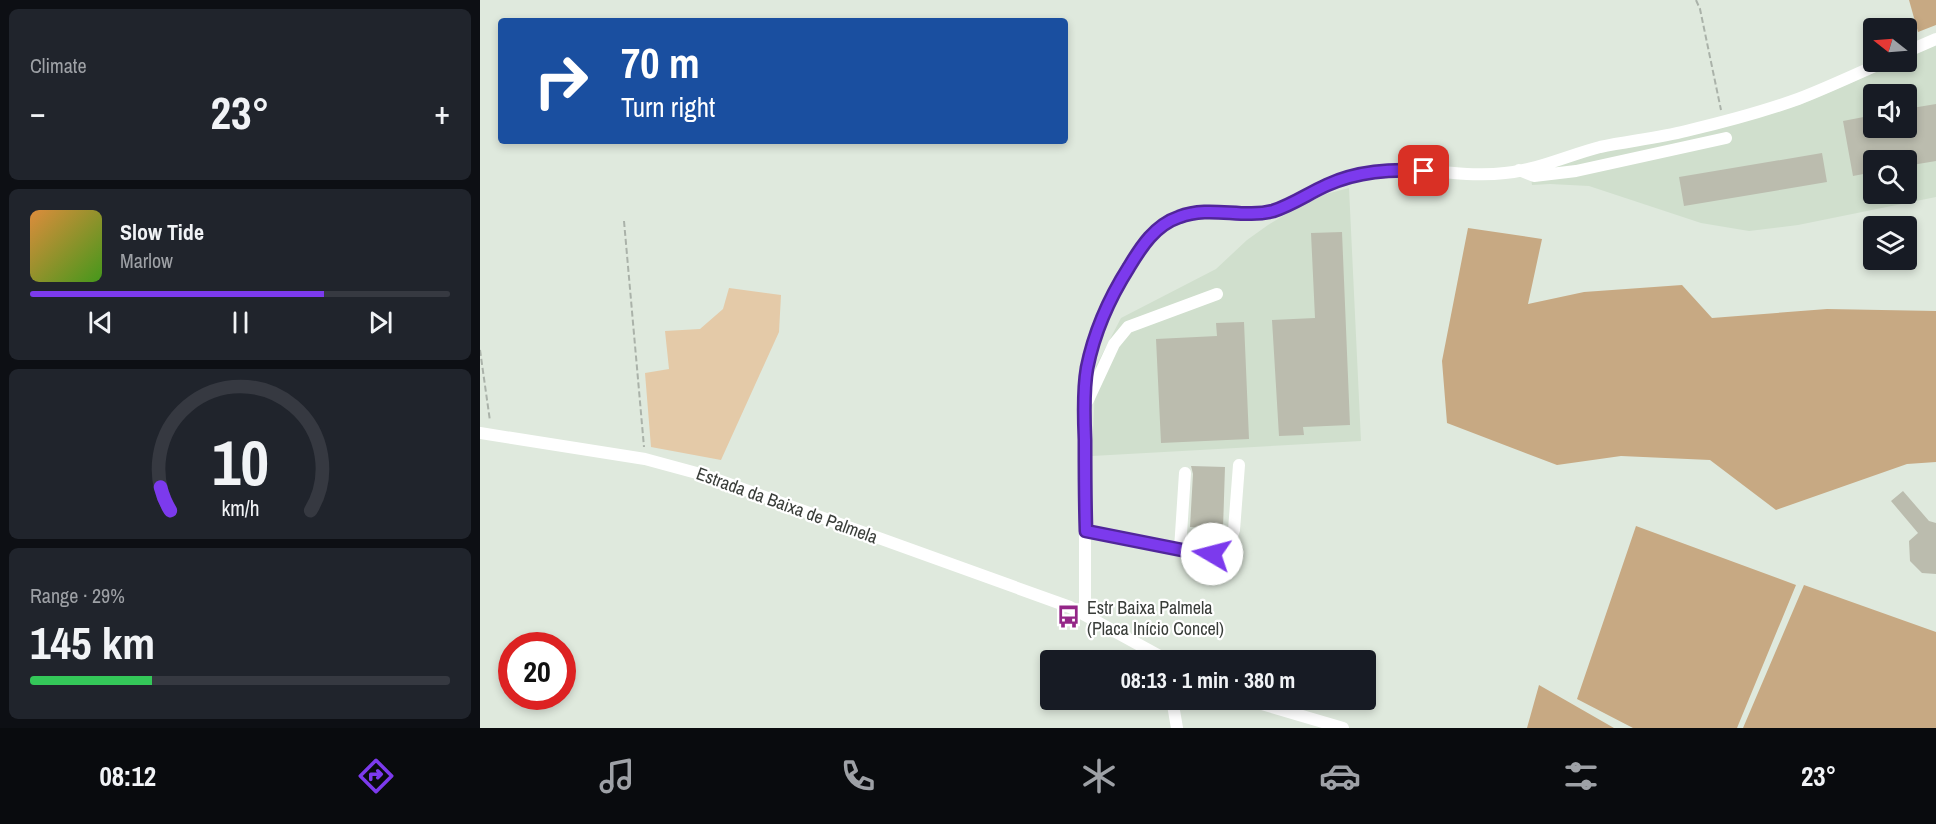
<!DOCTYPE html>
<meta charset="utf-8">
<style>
:root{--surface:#171b24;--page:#20242c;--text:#f1f3f6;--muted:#9ea1a6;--line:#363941;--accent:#7c3aed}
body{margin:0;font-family:"Archivo Narrow",sans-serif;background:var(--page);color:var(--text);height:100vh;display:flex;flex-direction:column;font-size:22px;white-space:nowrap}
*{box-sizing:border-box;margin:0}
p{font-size:20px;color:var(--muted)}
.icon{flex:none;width:33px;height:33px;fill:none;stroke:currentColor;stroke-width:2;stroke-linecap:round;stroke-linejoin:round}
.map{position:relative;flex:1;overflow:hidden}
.side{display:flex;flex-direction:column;gap:9px;padding:9px;background:#0d0f14;width:480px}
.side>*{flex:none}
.hud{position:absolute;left:18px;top:18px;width:570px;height:126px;border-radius:6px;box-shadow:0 3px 9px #0003;background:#1a4fa0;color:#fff;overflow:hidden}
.needle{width:39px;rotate:287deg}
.fabs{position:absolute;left:1383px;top:18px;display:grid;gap:12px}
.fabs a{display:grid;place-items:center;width:54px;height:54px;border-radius:6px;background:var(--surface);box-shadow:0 3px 9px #0003;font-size:30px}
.speed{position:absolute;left:18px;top:632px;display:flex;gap:12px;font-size:30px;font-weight:700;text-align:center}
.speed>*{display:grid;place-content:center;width:78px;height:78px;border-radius:50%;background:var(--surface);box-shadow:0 3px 9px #0003;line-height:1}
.speed .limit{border:9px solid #d22;background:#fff;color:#111}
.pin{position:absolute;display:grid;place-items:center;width:51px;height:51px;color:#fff;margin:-26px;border-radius:12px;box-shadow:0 3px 9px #0006}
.me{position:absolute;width:66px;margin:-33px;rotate:278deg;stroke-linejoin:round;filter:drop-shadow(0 0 4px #0008)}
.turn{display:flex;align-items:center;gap:21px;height:126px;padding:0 24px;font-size:27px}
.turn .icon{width:78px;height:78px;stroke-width:2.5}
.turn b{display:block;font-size:42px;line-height:51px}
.big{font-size:45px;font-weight:800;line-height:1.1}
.side .card{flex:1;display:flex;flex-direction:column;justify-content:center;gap:9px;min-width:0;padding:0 21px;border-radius:9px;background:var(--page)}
.side .dial{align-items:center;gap:0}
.dial svg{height:156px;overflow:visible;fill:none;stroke:var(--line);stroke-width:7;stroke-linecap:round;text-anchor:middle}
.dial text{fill:var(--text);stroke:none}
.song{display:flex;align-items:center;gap:18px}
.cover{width:72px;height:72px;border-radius:9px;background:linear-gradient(135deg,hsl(30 70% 55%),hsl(100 70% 35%))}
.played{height:6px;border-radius:3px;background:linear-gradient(90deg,var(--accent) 70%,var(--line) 70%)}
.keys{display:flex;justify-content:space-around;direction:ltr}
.heat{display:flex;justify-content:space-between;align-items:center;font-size:33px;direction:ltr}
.charge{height:9px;border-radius:4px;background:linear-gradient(90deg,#34c759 29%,var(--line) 0)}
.trip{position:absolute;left:560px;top:650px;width:336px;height:60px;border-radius:6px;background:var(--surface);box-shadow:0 3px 9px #0003;font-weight:800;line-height:60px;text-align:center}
.menu{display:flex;height:96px;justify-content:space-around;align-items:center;background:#090b0e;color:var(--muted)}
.menu .icon{width:42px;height:42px}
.menu .selected{color:var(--accent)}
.menu b{font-size:27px;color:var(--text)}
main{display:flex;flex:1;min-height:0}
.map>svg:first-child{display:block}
.built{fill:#d0dfcd;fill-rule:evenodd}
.green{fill:#e4caa8}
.forest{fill:#c7a983}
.building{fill:#bbbcae}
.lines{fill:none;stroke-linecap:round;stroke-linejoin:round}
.path{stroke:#aab2a9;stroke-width:2;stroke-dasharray:6 3;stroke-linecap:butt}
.minor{stroke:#fff;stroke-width:12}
.route-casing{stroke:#51269a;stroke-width:15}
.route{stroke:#7c3aed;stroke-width:10}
.labels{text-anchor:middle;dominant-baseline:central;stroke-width:4.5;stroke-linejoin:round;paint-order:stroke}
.street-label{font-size:18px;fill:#393d39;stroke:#fff}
.poi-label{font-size:18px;fill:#393d39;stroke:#fff;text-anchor:start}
</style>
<main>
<section class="side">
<div class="card"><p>Climate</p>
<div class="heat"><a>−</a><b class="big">23°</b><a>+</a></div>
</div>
<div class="card">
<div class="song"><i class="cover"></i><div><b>Slow Tide</b><p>Marlow</p></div></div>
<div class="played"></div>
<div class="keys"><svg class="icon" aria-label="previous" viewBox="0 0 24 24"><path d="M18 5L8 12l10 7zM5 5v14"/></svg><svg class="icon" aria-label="pause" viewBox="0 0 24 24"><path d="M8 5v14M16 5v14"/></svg><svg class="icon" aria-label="next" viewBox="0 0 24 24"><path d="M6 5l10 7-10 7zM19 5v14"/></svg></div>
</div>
<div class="card dial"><svg viewBox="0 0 100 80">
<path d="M14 69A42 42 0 1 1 86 69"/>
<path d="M14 69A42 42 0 0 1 9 57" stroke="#7c3aed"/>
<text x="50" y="56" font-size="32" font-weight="700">10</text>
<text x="50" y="72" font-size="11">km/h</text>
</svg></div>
<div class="card"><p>Range · 29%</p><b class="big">145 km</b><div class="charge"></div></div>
</section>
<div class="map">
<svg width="1456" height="728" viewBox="0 0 1456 728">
<rect width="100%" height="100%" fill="#dfe9dd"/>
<path class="built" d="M 1456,45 L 1456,197 L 1318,225 L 1269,231 L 1221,223 L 1109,186 L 1070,184 L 1052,185 L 1050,171 L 1122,151 L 1241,128 L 1322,104 L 1419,62 L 1426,62 L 1427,58 ZM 1394,94 L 1426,94 L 1426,128 L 1394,128 ZM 1394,160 L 1426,160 L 1426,194 L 1394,194 Z
M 869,188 L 881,441 L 612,456 L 616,366 L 641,318 L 736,269 L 767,240 L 788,225 L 818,207 L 846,194 Z"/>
<path class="green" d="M 249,288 L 301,295 L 299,332 L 241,460 L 171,447 L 165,373 L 189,369 L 185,331 L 220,329 L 243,309 Z"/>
<path class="forest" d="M 1429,0 L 1456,0 L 1456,25 L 1438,32 Z
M 988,228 L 1062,239 L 1048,304 L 1104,292 L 1202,285 L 1232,318 L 1347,309 L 1456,311 L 1456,462 L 1427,464 L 1296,510 L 1230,460 L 1141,456 L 1077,465 L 967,423 L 962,361 Z
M 1156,526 L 1316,585 L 1257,728 L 1153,728 L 1097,699 Z
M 1324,585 L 1456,632 L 1456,728 L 1263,728 Z
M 1059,685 L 1134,728 L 1047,728 Z"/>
<path class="building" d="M 1456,104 L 1456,161 L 1426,166 L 1426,160 L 1394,160 L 1394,172 L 1373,176 L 1363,121 L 1394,115 L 1394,128 L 1426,128 L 1426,109 Z
M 1342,153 L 1347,182 L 1204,206 L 1199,177 Z
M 862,232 L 870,425 L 823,427 L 824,435 L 799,436 L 792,320 L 835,318 L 831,233 Z
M 764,322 L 769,439 L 681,443 L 676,339 L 737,336 L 736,323 Z
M 711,466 L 745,467 L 743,529 L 710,527 L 713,474 Z
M 1423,491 L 1449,521 L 1456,523 L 1456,574 L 1442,573 L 1430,561 L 1429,541 L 1438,533 L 1411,501 Z"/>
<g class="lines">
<path class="path" d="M 1216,0 L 1220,9 L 1241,110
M 144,221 L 164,447
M 0,350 L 10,421"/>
<path class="minor" d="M 1426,52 L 1456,39
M 1039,170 L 1054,176 L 1096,171 L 1246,138
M 608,400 L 634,344 L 648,327 L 737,294
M 0,433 L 165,459 L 224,475 L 590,607 L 687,660
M 606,531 L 722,554 C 740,554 750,547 754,530 L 759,465
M 700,549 L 705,473
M 605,614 C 605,567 605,521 605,474 C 604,440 602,404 607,369 C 614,326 640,272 668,239 C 707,193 749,224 794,210 C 824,202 848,181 880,174 C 928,162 977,179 1025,173 C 1057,170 1089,155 1120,147 C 1149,141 1178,138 1206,131 C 1244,122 1282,112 1318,99 C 1347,88 1376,74 1404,62
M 692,699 L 697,728
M 765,699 L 863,728"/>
</g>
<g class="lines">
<defs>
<path id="route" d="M 732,554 L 722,554 L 606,531 C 605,501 605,471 605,440 C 604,417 603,391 607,368 C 614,333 630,297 649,267 C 661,247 675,225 699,217 C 730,205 762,219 793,211 C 812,205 829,193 847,185 C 878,171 910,169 944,171"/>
</defs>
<use href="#route" class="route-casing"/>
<use href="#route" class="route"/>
</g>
<defs>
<symbol id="bus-bare" viewBox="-9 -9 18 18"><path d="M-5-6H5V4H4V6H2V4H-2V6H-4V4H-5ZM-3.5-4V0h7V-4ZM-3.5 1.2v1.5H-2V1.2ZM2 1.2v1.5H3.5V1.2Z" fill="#942687" stroke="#fff" stroke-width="2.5" paint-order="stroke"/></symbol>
</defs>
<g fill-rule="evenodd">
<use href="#bus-bare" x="572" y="600" width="33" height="33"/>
</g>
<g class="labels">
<g class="street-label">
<text transform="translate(307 505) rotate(20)">Estrada da Baixa de Palmela</text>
</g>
<g class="poi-label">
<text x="607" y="607">Estr Baixa Palmela<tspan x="607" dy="21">(Placa Início Concel)</tspan></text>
</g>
</g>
</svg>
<div class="fabs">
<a><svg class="needle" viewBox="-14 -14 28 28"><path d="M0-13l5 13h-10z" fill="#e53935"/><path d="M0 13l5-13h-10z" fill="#9ea1a6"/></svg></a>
<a><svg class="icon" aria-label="sound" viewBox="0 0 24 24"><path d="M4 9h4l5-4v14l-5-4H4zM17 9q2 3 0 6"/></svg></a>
<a><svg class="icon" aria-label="search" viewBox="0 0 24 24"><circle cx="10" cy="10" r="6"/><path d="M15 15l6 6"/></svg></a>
<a><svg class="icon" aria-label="layers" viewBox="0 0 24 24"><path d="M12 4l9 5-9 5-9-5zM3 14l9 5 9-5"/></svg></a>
</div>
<div class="speed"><div class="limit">20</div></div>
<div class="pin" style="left:944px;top:171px;background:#d93025"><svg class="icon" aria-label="arrive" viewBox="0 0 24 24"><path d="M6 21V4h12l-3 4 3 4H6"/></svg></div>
<svg class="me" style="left:732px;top:554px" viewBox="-20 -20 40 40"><circle r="19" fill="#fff"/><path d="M0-13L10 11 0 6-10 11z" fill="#7c3aed"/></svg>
<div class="trip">08:13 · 1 min · 380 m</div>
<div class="hud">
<div class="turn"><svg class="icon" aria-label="right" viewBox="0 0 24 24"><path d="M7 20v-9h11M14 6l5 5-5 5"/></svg><div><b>70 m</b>Turn right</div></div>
</div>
</div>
</main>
<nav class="menu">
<b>08:12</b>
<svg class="icon selected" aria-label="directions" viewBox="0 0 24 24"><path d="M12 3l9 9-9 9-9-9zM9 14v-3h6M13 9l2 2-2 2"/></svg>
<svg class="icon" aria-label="music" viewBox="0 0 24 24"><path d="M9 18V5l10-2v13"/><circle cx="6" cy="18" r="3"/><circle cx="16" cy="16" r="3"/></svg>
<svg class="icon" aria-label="phone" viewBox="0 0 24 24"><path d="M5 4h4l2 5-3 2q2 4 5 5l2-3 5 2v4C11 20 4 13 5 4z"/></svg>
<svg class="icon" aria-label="climate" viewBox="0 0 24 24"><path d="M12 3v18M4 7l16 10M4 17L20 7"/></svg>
<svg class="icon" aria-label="car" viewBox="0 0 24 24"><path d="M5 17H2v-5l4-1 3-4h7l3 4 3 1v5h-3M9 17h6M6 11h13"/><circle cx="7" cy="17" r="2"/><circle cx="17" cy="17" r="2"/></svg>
<svg class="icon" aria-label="filters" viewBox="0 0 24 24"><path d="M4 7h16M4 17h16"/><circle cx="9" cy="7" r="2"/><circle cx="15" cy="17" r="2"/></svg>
<b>23°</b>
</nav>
